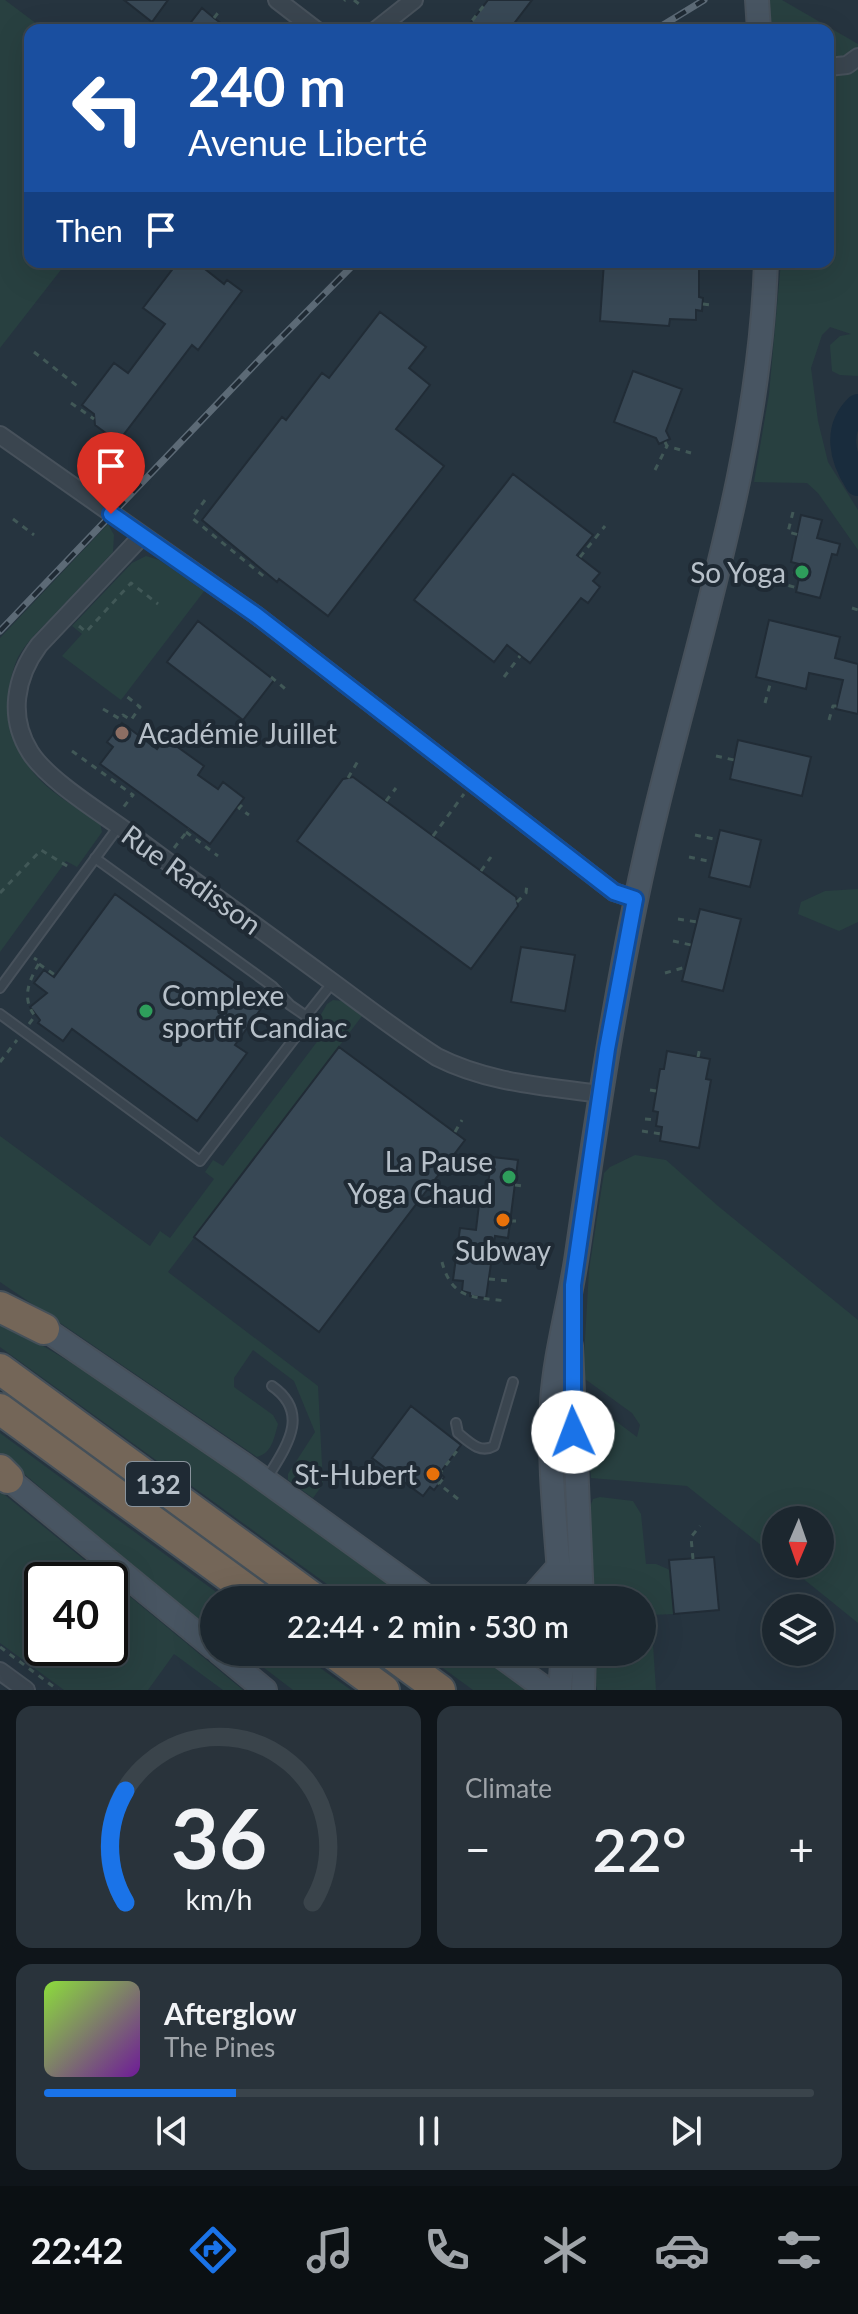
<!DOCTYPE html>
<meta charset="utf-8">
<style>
:root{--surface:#1c272f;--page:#29333b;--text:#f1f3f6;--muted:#a0a5aa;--line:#3a444b;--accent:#1a73e8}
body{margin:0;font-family:Lato,sans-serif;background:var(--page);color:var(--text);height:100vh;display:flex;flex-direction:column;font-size:30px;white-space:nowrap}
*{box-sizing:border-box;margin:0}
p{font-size:26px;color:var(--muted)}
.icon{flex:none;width:44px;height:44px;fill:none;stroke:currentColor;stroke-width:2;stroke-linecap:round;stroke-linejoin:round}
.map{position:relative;height:1690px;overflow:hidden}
.panel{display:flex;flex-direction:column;gap:16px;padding:16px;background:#0f151a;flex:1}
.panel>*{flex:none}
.top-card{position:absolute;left:24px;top:24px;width:810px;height:244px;border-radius:16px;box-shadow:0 8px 32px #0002,0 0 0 2px var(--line);background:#1a4fa0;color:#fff;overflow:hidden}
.needle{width:52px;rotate:182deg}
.controls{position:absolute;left:762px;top:1506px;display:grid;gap:16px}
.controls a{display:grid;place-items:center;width:72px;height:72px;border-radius:50%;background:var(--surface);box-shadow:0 8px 32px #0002,0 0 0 2px var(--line);font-size:40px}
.speed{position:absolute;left:24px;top:1562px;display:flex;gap:16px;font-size:40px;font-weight:700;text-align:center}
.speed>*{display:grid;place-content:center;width:104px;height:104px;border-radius:50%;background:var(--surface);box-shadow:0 8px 32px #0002,0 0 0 2px var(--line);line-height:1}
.speed .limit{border:4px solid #111;border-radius:12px;background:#fff;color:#111}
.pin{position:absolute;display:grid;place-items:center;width:68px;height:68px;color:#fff;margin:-82px -34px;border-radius:50% 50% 50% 0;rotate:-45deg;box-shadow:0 0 8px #0007}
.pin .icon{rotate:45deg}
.me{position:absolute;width:88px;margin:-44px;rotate:358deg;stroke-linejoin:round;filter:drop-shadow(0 0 6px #0008)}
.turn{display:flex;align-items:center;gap:28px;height:168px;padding:0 32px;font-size:36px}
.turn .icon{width:104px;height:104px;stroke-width:2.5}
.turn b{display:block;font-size:56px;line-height:68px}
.then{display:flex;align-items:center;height:76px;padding:0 32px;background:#0003;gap:16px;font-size:30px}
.big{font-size:60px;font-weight:600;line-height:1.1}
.panel .tile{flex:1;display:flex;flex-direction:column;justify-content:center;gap:12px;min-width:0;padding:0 28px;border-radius:16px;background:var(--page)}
.panel .dial{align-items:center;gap:0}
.dial svg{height:208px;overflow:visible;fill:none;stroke:var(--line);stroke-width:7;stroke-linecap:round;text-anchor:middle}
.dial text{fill:var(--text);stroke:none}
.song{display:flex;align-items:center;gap:24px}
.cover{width:96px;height:96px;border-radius:12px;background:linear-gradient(135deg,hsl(90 70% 55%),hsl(280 70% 35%))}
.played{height:8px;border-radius:4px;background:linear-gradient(90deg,var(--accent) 25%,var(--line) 25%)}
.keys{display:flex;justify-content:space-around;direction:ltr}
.heat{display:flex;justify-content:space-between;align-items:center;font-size:44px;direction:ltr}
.panel .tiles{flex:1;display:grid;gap:16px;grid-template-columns:1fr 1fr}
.tile:last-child{grid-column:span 2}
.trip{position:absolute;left:200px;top:1586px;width:456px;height:80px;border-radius:40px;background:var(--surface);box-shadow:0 8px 32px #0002,0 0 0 2px var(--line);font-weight:600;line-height:80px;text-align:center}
.tabs{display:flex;height:128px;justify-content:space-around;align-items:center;background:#0b1013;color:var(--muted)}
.tabs .icon{width:56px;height:56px}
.tabs .selected{color:var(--accent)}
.tabs b{font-size:36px;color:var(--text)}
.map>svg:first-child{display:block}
.green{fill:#284040}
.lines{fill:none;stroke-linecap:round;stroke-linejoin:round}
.river{stroke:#192c3d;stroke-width:26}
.building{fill:#384855;stroke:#212c36;stroke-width:2}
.lane-casing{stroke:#47515b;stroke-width:12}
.street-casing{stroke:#47515b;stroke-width:20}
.secondary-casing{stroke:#47515b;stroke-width:26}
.highway-casing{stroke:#455059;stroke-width:34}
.path{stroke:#415857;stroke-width:3;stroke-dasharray:6 6;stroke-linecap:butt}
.lane{stroke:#3a454f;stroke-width:8}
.street{stroke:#3a454f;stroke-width:16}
.secondary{stroke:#485562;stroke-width:22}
.highway{stroke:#746658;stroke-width:30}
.rail-casing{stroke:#5c6a76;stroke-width:7}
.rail{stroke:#1f2a34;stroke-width:4;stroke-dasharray:12;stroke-linecap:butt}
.route-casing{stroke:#114b97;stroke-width:20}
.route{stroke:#1a73e8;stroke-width:14}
.leisure-dot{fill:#2e9e5b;stroke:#1f2a34;stroke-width:3}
.education-dot{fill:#8d6e63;stroke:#1f2a34;stroke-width:3}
.food-dot{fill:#e8710a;stroke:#1f2a34;stroke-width:3}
.labels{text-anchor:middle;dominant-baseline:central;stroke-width:8;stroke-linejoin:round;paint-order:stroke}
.shield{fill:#1f2a34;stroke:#89939c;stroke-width:2}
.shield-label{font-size:26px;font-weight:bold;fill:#b7c0c9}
.poi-label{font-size:28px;fill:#b7c0c9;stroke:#1f2a34;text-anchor:end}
.street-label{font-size:28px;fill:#b7c0c9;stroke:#1f2a34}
</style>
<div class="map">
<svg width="858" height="1690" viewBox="0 0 858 1690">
<rect width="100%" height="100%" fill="#26343f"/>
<path class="green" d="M 0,0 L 5,0 L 45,30 L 30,30 L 30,262 L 67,262 L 0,348 Z
M 769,0 L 782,0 L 858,44 L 858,47 L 844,57 L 828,60 L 828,30 L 770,30 Z
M 858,67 L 858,376 L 840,375 L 832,371 L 830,345 L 840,336 L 851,334 L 830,327 L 822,335 L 811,368 L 818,421 L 828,462 L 858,510 L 858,550 L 818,493 L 807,483 L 754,482 L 769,394 L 781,262 L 828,262 L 828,76 L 847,73 Z
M 108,524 L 114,535 L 113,552 C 93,573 74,594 54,615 C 42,628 27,641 18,657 C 0,698 8,747 40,780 C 57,797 80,809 100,823 L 102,832 L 77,867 L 66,861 L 0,952 L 0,638 Z
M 146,556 L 159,560 L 205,590 L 121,700 L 62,656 L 82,634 L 72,626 L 132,563 Z
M 858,889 L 858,922 L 839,931 L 798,914 L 801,902 L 825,891 Z
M 333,1000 L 342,1001 L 362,1016 L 168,1272 L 318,1386 L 323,1484 L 313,1498 L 288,1480 L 288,1474 L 315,1432 L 294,1381 L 253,1350 L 234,1378 L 234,1387 L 273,1415 L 278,1424 C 274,1438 272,1453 257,1457 L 0,1282 L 0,1136 L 150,1246 L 160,1231 L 170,1238 L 214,1179 L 205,1172 L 213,1160 L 223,1166 L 329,1026 L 319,1018 L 327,1004 Z
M 635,1155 L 666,1160 L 718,1206 L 858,1320 L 858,1623 L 785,1564 L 820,1564 L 820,1520 L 776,1520 L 776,1557 L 687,1486 L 591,1478 L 584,1404 L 593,1404 L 637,1437 L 640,1425 L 632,1413 L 585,1379 L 583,1374 L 589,1270 L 604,1173 L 610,1167 Z
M 0,1321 C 145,1402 278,1501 411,1600 L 349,1600 L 0,1347 Z
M 0,1433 L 227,1600 L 214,1600 L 214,1630 L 171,1600 L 0,1453 Z
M 0,1491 L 109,1580 L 42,1580 L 42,1648 L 110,1648 L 110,1580 L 243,1690 L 223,1690 L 174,1654 L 148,1690 L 64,1690 L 0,1643 Z
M 600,1497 L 633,1501 L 641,1514 L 646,1564 L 656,1564 L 670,1570 L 674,1614 L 651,1615 L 656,1690 L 597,1690 L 595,1681 L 597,1652 L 642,1652 L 642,1600 L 595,1600 L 590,1507 L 593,1499 Z
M 243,1652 L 298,1652 L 351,1690 L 293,1690 Z
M 421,1652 L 483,1652 L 529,1685 L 528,1690 L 473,1690 Z"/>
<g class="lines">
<path class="river" d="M 858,407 C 835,429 842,458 858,483"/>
</g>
<path class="building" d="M 124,0 L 168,0 L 152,22 Z
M 488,0 L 532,0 L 509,30 L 465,30 Z
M 202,8 L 214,18 L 230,30 L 185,30 Z
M 178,262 L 196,262 L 224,284 L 227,280 L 242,291 L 198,350 L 192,345 L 118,442 L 95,425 L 94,414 L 82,405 L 114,363 L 128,373 L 165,324 L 143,308 Z
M 604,262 L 686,262 L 686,265 L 699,266 L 699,297 L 703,298 L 702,311 L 696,310 L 696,320 L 670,319 L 669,326 L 600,321 Z
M 380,312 L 426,347 L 409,368 L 430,385 L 396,429 L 444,466 L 328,616 L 279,579 L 277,582 L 202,520 L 282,417 L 286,420 L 322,373 L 329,378 Z
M 633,371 L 682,389 L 666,431 L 670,439 L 659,444 L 656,438 L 614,422 Z
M 513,474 L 593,535 L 577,555 L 600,573 L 593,581 L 600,587 L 588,603 L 581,598 L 530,663 L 507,645 L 494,662 L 414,600 Z
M 801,515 L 822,520 L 817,538 L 840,544 L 837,555 L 832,554 L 820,598 L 796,592 L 799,578 L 796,577 L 799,564 L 791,562 Z
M 769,620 L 840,637 L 835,658 L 858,664 L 858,714 L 836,709 L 843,680 L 809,673 L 806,689 L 756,677 Z
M 198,621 L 274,680 L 243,720 L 167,662 Z
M 122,723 L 157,749 L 165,738 L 204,766 L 198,775 L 218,789 L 223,782 L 244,798 L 210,844 L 100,764 L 113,747 L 107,742 Z
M 738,740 L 811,757 L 802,796 L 730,779 Z
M 353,777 L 516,897 L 518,906 L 471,969 L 297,841 L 343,779 Z
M 720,830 L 761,840 L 750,887 L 709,877 Z
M 115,894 L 265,1003 L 235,1045 L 247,1053 L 197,1121 L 72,1029 L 63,1041 L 38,1023 L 40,1020 L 30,1007 L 47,993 L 34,983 L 44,970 L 54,977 Z
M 700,909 L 741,919 L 723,991 L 682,981 Z
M 521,947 L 575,955 L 565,1011 L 511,1002 Z
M 339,1047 L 465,1140 L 319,1332 L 194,1237 Z
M 667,1051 L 710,1059 L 706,1079 L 711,1080 L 699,1148 L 660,1141 L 662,1127 L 656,1126 L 658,1112 L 653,1111 L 660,1069 L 664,1069 Z
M 492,1157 L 518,1160 L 508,1238 L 495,1236 L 486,1298 L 470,1296 L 470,1293 L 462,1291 L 463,1281 L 453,1280 L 460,1228 L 476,1230 L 480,1196 L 486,1197 Z
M 411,1406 L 461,1445 L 440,1473 L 444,1477 L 434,1490 L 430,1487 L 423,1496 L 372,1458 Z
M 714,1557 L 719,1610 L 674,1614 L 669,1560 Z"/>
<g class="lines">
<defs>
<path id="lane" d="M 95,858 L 272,986 L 290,1005 L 306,1016
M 0,988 L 119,826
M 0,1014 L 200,1161 L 307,1022 L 306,1016 L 333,982
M 456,1423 L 458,1433 C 469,1442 480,1454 494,1446 L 513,1382
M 266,1480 C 285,1448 312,1414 272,1386"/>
<path id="street" d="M 277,0 L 316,30
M 376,30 L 414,0
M 828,67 L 847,65 L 858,57
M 0,435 L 256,615 L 614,892 L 635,899
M 142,536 L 39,645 C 15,677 8,717 30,752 C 48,781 105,815 133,836 C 196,883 260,929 324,976 C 361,1003 398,1032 437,1057 C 488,1083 544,1086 600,1094
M 0,1671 L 26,1690"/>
<path id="secondary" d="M 757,0 L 759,30
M 33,1321 L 244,1465 L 431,1600
M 571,1346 L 582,1600
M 0,1472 L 214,1648
M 529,1600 L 559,1566
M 561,1600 C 557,1536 548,1466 552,1402 C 555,1353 570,1303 577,1254 C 599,1102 621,952 658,803 C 702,624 760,448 766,262
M 219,1652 L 265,1690
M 495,1652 L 547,1690
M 560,1690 L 563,1652
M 583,1690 L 584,1652"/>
<path id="highway" d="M 0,1307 L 44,1329
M 0,1369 L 316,1600
M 0,1409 L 261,1600
M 0,1470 L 8,1478
M 332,1652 L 384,1690
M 388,1652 L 440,1690"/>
</defs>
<use href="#lane" class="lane-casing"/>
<use href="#street" class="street-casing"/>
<use href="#secondary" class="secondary-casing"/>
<use href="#highway" class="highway-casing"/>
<path class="path" d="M 354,0 L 359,4
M 344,1 L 345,0
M 214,18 L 221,9
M 465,30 L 485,4
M 703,304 L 710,305
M 34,352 L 81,389
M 71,403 L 94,419
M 665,442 L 667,446 L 691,453
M 655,470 L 667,446
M 205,500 L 192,518 L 267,579
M 793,512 L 788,532 L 803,536
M 13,519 L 34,535
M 580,557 L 605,526
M 781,569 L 797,573
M 777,582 L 797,588
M 852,608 L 858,610
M 79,626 L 86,632 L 131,583 L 158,604
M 271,677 L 289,692
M 504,677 L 520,656
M 765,703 L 771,681
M 103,709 L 120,719 L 123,715 L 131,720 L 140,707 L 125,695
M 829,720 L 833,706 L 837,706
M 72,751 L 133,795 L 122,809
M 716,756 L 734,760
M 348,778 L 358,761
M 386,801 L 396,788
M 242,805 L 239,808 L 249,815
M 186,832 L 218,856
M 695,835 L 718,840
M 433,836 L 464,794
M 174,848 L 189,829
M 689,857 L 712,862
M 481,871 L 491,857
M 0,893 L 41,850 L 72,869
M 517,902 L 526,893 L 527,883
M 678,919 L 697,922
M 673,941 L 691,945
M 39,964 L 55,975
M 665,973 L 686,967
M 29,1024 L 35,1016 C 21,998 29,980 40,962 L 34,958
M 698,1057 L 700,1047
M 0,1062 L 17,1040
M 650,1090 L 656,1091
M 645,1119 L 657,1120
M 642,1131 L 661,1134
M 455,1132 L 462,1120
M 515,1185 L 523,1186
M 510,1221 L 518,1221
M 493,1246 L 514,1249
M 442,1262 C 452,1300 474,1297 507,1301
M 489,1279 L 510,1281
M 458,1499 L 439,1484 L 444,1477 L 440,1473 L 460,1447
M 693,1559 L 691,1537 L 700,1526
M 0,1647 L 58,1690"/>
<use href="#lane" class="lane"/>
<use href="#street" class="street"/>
<use href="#secondary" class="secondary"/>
<use href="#highway" class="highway"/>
<defs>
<path id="rail" d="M 655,30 L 704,0
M 0,631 L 265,354 L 356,262"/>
</defs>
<use href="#rail" class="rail-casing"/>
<use href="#rail" class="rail"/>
</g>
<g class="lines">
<defs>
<path id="route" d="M 111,514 L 256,615 L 614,892 L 635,899 L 607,1049 L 573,1285 L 573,1432"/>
</defs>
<use href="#route" class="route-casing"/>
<use href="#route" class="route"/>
</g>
<g class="leisure-dot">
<circle cx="802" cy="572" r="8"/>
<circle cx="146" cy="1011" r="8"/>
<circle cx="509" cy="1177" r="8"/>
</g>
<circle class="education-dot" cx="122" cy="733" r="8"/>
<g class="food-dot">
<circle cx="503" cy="1220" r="8"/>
<circle cx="433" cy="1474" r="8"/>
</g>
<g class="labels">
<rect class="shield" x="126" y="1462" width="64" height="44" rx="6"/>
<g class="shield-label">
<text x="158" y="1484">132</text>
</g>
<g class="poi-label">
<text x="786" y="572">So Yoga</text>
<text x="138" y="733" text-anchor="start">Académie Juillet</text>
<text x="162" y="995" text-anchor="start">Complexe<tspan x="162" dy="32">sportif Candiac</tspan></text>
<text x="493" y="1161">La Pause<tspan x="493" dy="32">Yoga Chaud</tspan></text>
<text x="503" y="1250" text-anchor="middle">Subway</text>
<text x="417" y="1474">St-Hubert</text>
</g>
<g class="street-label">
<text transform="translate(192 879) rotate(36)">Rue Radisson</text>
</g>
</g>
</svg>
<div class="controls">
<a><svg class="needle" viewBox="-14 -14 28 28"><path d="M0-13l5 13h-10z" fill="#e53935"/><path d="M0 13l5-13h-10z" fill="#a0a5aa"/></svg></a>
<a><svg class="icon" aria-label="layers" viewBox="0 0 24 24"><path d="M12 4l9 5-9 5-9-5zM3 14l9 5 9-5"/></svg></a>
</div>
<div class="speed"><div class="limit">40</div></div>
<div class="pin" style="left:111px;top:514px;background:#d93025"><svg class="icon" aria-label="arrive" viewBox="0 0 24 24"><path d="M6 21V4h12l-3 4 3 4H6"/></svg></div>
<svg class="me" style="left:573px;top:1432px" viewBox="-20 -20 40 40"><circle r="19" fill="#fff"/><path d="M0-13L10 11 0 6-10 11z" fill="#1a73e8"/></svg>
<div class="trip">22:44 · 2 min · 530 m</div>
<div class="top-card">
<div class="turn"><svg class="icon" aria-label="left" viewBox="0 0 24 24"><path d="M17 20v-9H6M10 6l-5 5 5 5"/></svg><div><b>240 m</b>Avenue Liberté</div></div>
<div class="then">Then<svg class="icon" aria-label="arrive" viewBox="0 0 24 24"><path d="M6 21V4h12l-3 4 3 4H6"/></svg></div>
</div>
</div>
<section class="panel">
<div class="tiles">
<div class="tile dial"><svg viewBox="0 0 100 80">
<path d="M14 69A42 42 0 1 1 86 69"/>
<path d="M14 69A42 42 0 0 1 14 26" stroke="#1a73e8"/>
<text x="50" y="56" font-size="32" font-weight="700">36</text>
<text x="50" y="72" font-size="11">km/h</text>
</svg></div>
<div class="tile"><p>Climate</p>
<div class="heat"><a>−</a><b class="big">22°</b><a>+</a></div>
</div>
<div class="tile">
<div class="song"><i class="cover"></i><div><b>Afterglow</b><p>The Pines</p></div></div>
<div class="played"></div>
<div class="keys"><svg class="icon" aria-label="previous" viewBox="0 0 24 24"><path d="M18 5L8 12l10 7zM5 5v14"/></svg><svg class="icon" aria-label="pause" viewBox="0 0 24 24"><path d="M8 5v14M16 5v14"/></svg><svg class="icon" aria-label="next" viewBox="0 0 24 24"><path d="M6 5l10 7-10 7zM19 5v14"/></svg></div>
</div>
</div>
</section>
<nav class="tabs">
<b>22:42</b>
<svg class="icon selected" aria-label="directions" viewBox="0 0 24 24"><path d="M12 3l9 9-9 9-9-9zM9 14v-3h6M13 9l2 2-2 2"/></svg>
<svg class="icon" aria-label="music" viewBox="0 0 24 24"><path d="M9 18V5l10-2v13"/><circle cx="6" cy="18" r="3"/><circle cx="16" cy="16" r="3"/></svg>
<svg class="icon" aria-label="phone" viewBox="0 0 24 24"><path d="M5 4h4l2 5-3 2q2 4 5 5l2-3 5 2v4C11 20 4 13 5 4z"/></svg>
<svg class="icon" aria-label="climate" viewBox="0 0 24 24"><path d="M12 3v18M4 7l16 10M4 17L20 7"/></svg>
<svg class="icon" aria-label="car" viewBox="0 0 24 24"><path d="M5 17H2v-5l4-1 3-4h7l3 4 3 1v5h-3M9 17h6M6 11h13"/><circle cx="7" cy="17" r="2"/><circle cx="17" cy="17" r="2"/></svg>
<svg class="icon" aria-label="filters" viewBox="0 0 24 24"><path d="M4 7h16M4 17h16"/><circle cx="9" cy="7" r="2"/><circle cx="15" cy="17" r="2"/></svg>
</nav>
